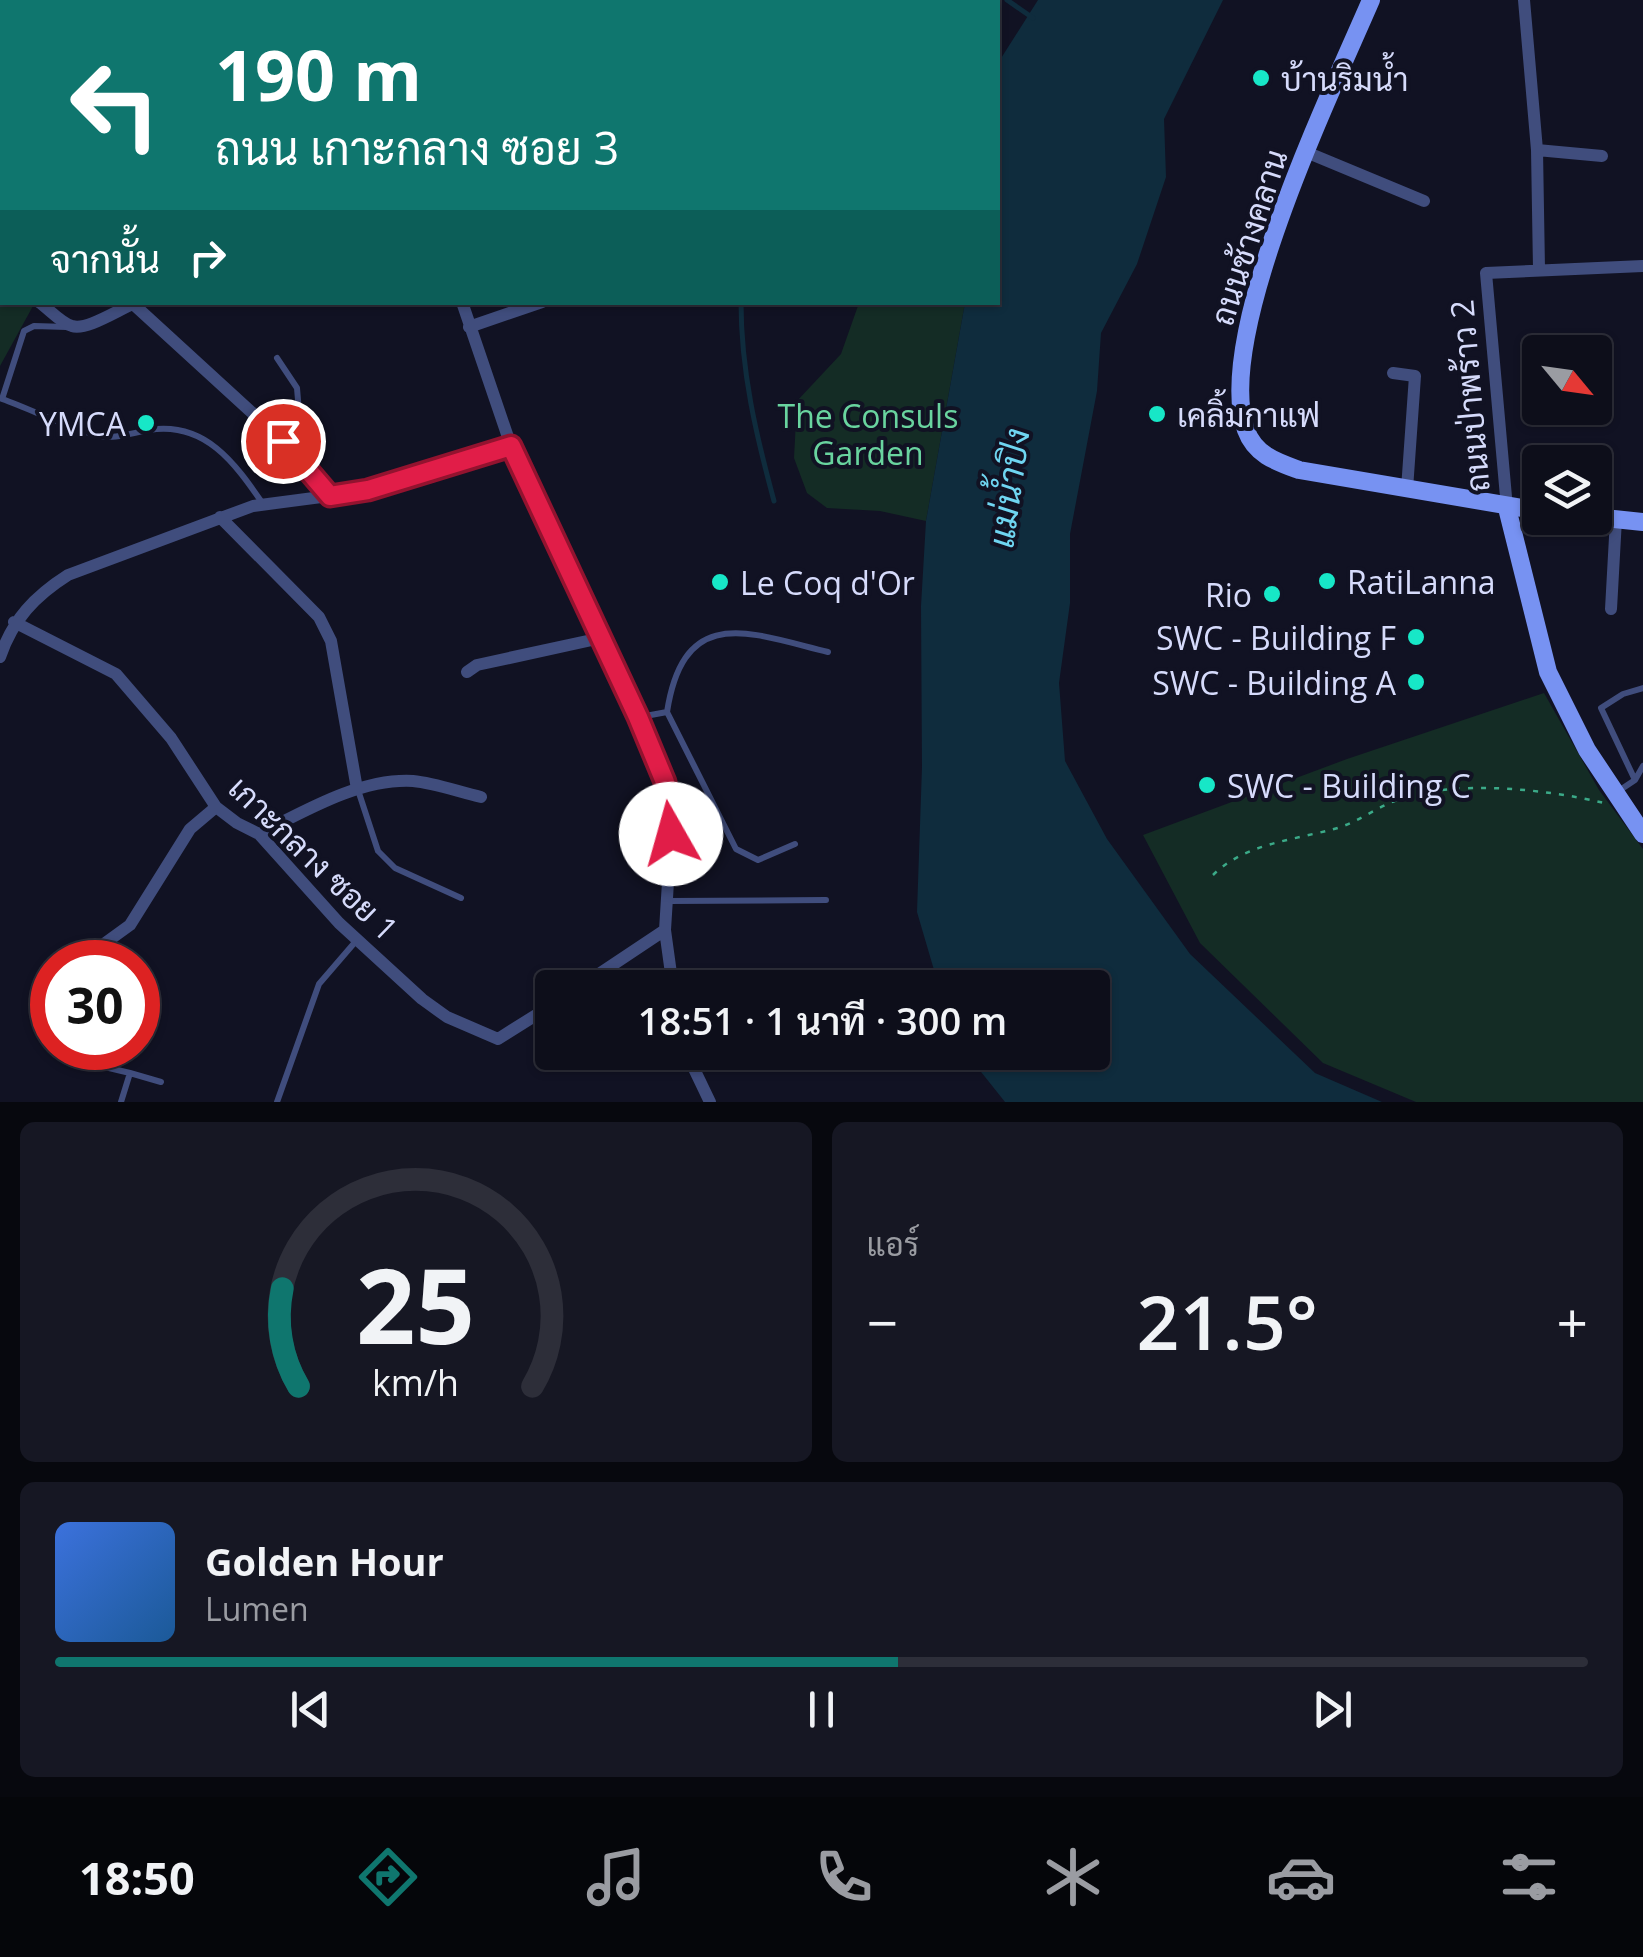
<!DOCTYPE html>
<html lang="th">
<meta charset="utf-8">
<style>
:root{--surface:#0d0e1a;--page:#161723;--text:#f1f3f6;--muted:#9a9ca2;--line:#2d2e39;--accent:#0f766e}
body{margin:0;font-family:"Open Sans",Sarabun,sans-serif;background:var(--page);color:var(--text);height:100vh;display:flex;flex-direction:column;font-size:38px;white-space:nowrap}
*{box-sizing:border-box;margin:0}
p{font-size:32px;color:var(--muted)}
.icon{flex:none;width:55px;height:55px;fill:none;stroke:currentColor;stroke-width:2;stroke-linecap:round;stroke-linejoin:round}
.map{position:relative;height:1102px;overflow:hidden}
.side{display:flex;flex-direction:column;gap:20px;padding:20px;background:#07080e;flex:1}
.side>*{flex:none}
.guide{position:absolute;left:0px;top:0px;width:1000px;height:305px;box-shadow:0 2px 8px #0004,0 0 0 2px var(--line);background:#0f766e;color:#fff;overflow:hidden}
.needle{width:65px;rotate:119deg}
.tools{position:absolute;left:1522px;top:335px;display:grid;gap:20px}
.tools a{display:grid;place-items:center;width:90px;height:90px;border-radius:10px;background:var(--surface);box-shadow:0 2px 8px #0004,0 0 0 2px var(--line);font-size:50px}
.speed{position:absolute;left:30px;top:940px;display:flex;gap:20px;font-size:50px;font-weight:700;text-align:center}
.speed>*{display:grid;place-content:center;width:130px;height:130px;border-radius:50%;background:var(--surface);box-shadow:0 2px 8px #0004,0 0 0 2px var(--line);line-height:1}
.speed .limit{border:15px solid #d22;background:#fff;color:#111}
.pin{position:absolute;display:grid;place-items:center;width:85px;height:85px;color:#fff;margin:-42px;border:5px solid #fff;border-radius:50%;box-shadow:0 2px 10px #0007}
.me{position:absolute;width:110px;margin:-55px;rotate:353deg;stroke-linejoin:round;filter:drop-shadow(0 0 8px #0008)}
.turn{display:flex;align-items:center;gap:35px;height:210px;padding:0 50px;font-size:45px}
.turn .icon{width:130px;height:130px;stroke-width:2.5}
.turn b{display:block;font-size:70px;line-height:85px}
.then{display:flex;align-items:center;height:95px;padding:0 50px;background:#0003;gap:20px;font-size:38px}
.big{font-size:75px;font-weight:600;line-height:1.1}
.side .widget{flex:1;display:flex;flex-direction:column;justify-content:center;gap:15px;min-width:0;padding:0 35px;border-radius:15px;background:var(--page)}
.side .dial{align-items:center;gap:0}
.dial svg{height:260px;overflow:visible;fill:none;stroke:var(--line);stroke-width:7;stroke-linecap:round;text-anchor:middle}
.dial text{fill:var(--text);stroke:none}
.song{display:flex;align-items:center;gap:30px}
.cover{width:120px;height:120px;border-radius:15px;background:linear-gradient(135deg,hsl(220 70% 55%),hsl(210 70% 35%))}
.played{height:10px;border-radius:5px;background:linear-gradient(90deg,var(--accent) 55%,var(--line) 55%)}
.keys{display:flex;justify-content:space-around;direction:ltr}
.heat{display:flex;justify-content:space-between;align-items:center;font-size:55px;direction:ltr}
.side .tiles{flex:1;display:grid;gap:20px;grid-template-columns:1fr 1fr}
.widget:last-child{grid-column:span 2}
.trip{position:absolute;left:535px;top:970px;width:575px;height:100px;border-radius:10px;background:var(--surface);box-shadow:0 2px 8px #0004,0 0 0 2px var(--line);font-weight:600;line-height:100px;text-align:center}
.dock{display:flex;height:160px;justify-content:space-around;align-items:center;background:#05060a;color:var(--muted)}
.dock .icon{width:70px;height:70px}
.dock .selected{color:var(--accent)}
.dock b{font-size:45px;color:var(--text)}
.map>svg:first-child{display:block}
.green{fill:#142c25}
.water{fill:#0f2c3d}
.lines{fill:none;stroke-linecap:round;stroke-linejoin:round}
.stream{stroke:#0f2c3d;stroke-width:5}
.path{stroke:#3baa88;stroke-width:2.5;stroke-dasharray:5 8;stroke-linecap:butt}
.lane{stroke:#404d7d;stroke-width:6}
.street{stroke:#404d7d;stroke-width:12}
.secondary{stroke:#7792f2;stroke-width:18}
.route-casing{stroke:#92132f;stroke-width:25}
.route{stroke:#e11d48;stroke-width:18}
.poi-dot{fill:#17e7c7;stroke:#111223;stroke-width:4}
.labels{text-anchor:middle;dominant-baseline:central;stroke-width:8;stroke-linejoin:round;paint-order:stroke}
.poi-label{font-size:32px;fill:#d6dbfb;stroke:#111223;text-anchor:start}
.street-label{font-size:32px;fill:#d6dbfb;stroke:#111223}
.park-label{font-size:32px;fill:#69d49f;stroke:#111223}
.water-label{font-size:35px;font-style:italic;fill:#6fd5f1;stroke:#111223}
</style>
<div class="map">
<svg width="1643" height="1102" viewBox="0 0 1643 1102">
<rect width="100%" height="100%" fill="#111223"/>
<path class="green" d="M 0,288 L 2,302 L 26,303 L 33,306 L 0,366 Z
M 859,303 L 965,303 L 926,521 L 880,511 L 827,508 L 807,493 L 794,458 L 797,401 L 841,354 Z
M 1544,693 L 1599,790 L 1643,849 L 1643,1102 L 1416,1102 L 1323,1063 L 1200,943 L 1143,835 L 1347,759 Z"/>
<path class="water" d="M 1038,0 L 1223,0 L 1164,119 L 1166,177 L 1137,264 L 1101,333 L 1097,391 L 1070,534 L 1070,603 L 1059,683 L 1065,761 L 1107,839 L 1190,954 L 1315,1073 L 1382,1102 L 1005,1102 L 966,1053 L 1092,1052 L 1092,988 L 939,987 L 917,912 L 922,767 L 921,606 L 926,521 L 965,303 L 998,302 L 998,63 Z"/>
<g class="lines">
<path class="stream" d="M 487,0 L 487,2
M 673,0 L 674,2
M 1007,0 L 1033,18
M 741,302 C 741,371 756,435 774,501"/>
<path class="path" d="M 1213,875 C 1244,844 1293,840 1334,829 C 1357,823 1375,808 1397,800 C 1454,779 1546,789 1604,803"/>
<path class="lane" d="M 67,327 L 34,326 L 24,331 L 2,399 C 31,409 67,428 96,435 C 114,440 131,433 149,430 C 205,421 235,463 263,504
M 276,434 L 299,412 L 297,388 L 277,358
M 667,712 C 684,603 750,633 828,652
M 640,717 L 667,712 L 736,849 L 758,860 L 795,844
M 1635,780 L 1601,708 L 1623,694 L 1643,688
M 358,790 L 378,851 L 395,868 L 461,898
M 1620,790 L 1635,780 L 1643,766
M 668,901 L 826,900
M 88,1063 L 130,1073
M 121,1102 L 130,1073 L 161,1082
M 277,1102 L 319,984 L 356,941"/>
<path class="street" d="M 196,0 L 197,2
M 420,0 L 437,2
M 1524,0 L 1537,150 L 1539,269
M 131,2 L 133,0
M 624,2 L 636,0
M 0,103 L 2,104
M 1537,150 L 1602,156
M 1306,152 L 1424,201
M 0,280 L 2,281
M 39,302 C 49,309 61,323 72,326 C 86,331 118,310 133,304
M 131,302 L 283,441 L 330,496
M 462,302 L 511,446 L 639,717 L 665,782 L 671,834 L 665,930 L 673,988
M 469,327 L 542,302
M 1393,373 L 1415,376 L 1407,489
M 1507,508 L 1486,273 L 1643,266
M 220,517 L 319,617 L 331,641 L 357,789
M 1611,609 L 1616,519
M 14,622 L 116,674 L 171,738 L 216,807 L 237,823 L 259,834 L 339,923 L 422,999 L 447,1017 L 498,1039 L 552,1005
M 0,657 C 13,619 35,596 68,575 L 253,506 L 367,491 L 511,446
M 467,672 L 477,665 L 601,638
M 259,834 C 305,811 360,778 413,781 C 435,783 459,792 481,797
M 79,962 L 130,925 L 190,829 L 216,807
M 578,988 L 665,930
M 686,1052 L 710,1102"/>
<path class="secondary" d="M 1371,0 C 1331,93 1213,337 1246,430 C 1255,455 1277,462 1299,470 L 1540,511
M 1507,508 L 1548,672 L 1587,750 L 1643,834
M 1595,517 L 1643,522"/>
</g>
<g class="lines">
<defs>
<path id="route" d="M 283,441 L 330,496 L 368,490 L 511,446 L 638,717 L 665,782 L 671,834"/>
</defs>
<use href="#route" class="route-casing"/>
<use href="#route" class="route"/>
</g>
<g class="poi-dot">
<circle cx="1261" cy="78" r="10"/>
<circle cx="1157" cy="414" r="10"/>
<circle cx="146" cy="423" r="10"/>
<circle cx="1327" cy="581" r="10"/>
<circle cx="720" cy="582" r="10"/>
<circle cx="1272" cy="594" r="10"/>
<circle cx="1416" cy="637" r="10"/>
<circle cx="1416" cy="682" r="10"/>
<circle cx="1207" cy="785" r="10"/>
</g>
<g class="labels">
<g class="poi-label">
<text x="1281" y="78">บ้านริมน้ำ</text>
<text x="1177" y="414">เคลิ้มกาแฟ</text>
<text x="126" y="423" text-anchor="end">YMCA</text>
<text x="1347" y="581">RatiLanna</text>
<text x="740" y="582">Le Coq d'Or</text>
<text x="1252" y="594" text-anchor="end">Rio</text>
<text x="1396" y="637" text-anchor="end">SWC - Building F</text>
<text x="1396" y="682" text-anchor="end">SWC - Building A</text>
<text x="1227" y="785">SWC - Building C</text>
</g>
<g class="street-label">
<text transform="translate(1248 237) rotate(-72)">ถนนช้างคลาน</text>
<text transform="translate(1469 396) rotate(-95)">ถนนป่าพร้าว 2</text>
<text transform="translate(314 858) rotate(44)">เกาะกลาง ซอย 1</text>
</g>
<g class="park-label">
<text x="868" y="415">The Consuls<tspan x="868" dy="37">Garden</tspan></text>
</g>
<g class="water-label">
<text transform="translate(1008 488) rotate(-82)">แม่น้ำปิง</text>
</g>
</g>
</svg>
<div class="tools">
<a><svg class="needle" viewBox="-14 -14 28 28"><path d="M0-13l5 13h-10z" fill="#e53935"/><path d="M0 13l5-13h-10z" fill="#9a9ca2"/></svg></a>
<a><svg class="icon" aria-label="layers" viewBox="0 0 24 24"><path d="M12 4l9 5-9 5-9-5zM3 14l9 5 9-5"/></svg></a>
</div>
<div class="speed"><div class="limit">30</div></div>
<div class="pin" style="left:283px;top:441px;background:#d93025"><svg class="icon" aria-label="arrive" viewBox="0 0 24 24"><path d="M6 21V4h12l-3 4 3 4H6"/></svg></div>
<svg class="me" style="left:671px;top:834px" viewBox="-20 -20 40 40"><circle r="19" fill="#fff"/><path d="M0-13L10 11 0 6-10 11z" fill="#e11d48"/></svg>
<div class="trip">18:51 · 1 นาที · 300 m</div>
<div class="guide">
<div class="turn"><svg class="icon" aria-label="left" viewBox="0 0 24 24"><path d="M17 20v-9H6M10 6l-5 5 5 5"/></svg><div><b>190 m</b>ถนน เกาะกลาง ซอย 3</div></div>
<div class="then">จากนั้น<svg class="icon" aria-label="right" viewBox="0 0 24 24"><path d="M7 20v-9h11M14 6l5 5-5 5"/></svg></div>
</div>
</div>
<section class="side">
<div class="tiles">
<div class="widget dial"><svg viewBox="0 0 100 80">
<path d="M14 69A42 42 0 1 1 86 69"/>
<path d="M14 69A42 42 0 0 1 9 39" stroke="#0f766e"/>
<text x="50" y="56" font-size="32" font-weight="700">25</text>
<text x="50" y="72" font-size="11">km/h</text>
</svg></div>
<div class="widget"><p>แอร์</p>
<div class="heat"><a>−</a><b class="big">21.5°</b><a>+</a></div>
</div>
<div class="widget">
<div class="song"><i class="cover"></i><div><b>Golden Hour</b><p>Lumen</p></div></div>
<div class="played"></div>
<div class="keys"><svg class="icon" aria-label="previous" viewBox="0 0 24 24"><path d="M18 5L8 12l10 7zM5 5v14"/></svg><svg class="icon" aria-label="pause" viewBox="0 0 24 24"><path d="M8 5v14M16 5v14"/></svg><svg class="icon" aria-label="next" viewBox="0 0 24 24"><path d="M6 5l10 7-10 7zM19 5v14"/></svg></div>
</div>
</div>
</section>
<nav class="dock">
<b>18:50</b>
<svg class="icon selected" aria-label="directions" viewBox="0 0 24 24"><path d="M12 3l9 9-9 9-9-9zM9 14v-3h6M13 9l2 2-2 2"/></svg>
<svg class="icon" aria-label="music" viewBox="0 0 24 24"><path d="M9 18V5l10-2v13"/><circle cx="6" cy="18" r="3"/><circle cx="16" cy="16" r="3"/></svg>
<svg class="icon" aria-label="phone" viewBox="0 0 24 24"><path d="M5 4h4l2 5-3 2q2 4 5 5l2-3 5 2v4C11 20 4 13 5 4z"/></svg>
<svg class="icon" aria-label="climate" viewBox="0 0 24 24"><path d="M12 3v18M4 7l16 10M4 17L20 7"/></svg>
<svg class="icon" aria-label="car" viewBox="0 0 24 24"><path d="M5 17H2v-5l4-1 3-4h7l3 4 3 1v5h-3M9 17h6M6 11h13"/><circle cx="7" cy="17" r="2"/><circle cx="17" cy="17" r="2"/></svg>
<svg class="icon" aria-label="filters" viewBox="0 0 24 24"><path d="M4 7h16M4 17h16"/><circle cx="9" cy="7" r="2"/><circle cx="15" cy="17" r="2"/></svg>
</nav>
